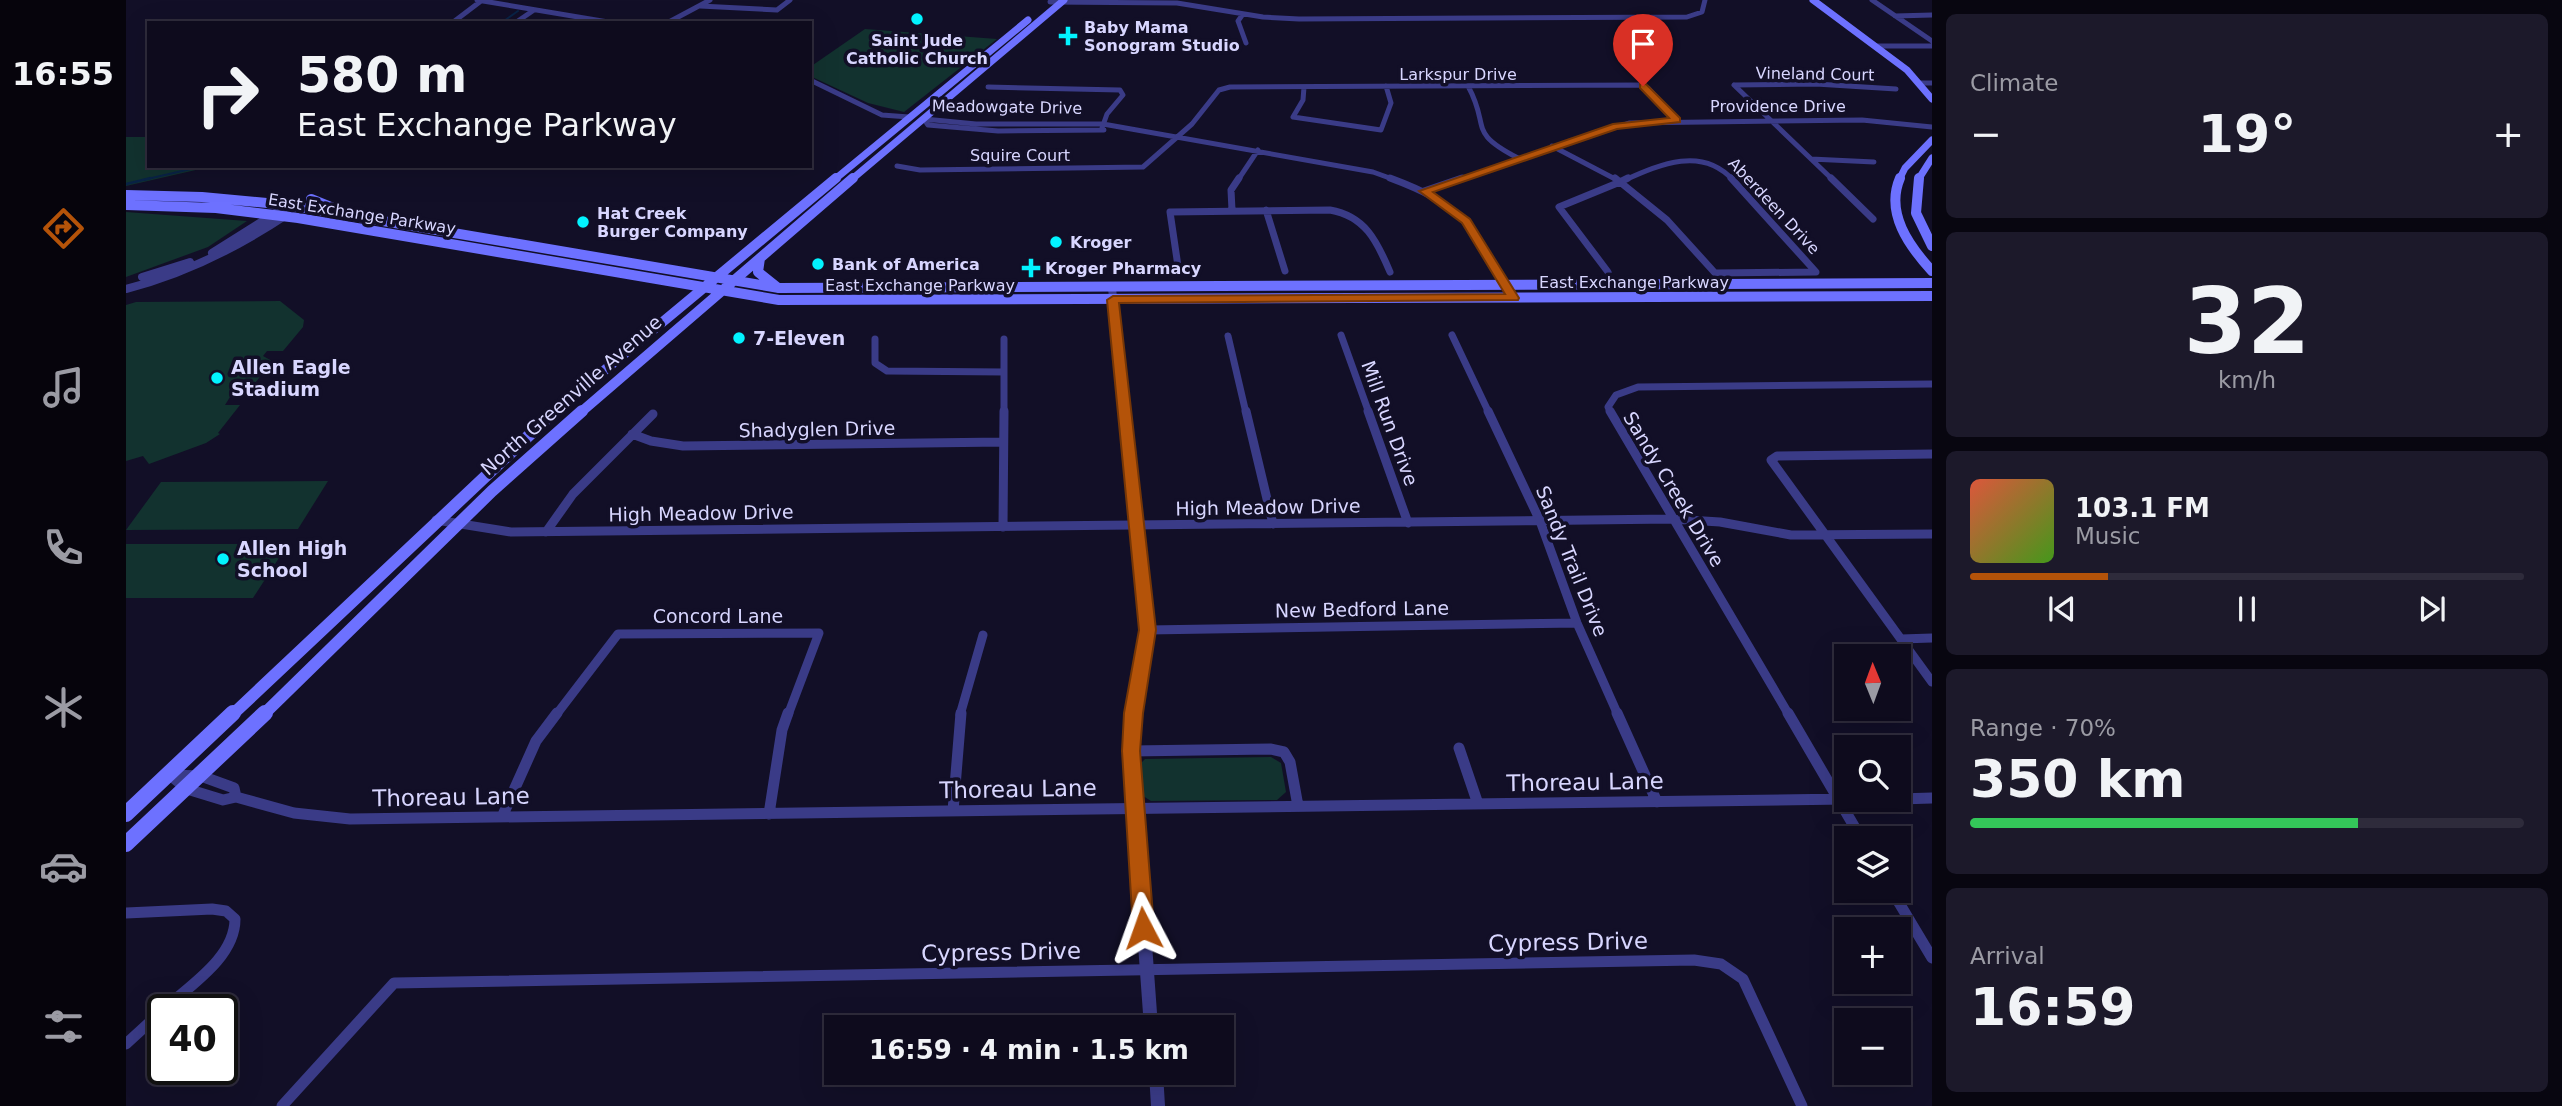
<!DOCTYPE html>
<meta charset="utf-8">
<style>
:root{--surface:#0e0b1d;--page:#1c192a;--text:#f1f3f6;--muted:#9b9ba4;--line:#2e2b3b;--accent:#b45309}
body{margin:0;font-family:"DejaVu Sans",sans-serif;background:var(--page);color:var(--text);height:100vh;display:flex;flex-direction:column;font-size:26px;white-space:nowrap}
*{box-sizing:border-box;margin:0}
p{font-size:23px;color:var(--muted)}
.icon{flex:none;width:38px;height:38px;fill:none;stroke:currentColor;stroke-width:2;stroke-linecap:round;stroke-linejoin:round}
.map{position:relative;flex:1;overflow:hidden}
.side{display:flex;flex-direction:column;gap:14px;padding:14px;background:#080610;width:630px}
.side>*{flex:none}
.guide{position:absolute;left:21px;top:21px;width:665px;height:147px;border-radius:0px;box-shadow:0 7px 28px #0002,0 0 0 2px var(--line);background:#0e0b1d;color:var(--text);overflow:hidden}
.needle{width:46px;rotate:359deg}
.buttons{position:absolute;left:1708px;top:644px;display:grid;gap:14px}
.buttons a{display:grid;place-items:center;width:77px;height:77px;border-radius:0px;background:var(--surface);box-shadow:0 7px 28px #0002,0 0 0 2px var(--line);font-size:35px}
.speed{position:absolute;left:21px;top:994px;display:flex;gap:14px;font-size:35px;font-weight:700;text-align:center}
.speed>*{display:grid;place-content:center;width:91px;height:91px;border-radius:50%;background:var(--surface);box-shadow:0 7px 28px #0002,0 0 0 2px var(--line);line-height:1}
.speed .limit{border:4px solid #111;border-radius:10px;background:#fff;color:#111}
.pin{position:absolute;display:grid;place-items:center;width:60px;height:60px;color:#fff;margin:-72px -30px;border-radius:50% 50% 50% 0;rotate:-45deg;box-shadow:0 0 7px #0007}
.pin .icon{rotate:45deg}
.me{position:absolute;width:77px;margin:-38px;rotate:356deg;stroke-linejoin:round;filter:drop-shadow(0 0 5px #0008)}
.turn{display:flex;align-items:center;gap:24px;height:147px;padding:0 35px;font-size:32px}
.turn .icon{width:91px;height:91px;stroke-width:2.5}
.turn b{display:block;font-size:49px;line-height:60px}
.big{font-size:52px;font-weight:600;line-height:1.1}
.side .widget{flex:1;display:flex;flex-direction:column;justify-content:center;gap:10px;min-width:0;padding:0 24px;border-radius:10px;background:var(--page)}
.side .dial{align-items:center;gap:0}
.dial b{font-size:91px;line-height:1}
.song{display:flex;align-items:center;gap:21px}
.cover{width:84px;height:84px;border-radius:10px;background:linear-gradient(135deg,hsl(10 70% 55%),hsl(100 70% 35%))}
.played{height:7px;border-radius:4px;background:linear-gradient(90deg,var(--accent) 25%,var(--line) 25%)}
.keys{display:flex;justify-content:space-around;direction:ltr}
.heat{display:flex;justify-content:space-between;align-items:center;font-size:38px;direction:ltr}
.charge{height:10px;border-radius:5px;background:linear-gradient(90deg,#34c759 70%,var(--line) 0)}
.trip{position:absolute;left:698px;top:1015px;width:410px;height:70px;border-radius:0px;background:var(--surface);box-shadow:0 7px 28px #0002,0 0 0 2px var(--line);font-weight:600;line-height:70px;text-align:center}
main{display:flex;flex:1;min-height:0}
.menu{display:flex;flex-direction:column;width:126px;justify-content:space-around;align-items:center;background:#06040c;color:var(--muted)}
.menu .icon{width:49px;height:49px}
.menu .selected{color:var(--accent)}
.menu b{font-size:32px;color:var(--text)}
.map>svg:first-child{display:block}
.green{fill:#12322f}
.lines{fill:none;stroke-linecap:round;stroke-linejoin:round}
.stream-far1{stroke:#092346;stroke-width:2}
.stream{stroke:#092346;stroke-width:2.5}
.minor-far3{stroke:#3a3b87;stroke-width:5}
.minor-far2{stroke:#3a3b87;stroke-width:7}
.minor-far1{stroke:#3a3b87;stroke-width:9}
.minor{stroke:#3a3b87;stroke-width:11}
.tertiary-far2{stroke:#3a3b87;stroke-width:8}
.tertiary-far1{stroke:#3a3b87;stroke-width:10}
.tertiary{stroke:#3a3b87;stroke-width:14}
.secondary-far3{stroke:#6d71ff;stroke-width:7}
.secondary-far2{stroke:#6d71ff;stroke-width:10}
.secondary-far1{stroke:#6d71ff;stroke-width:12}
.secondary{stroke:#6d71ff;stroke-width:16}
.route{fill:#b45309;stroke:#753606;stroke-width:2}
.poi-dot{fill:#02f3ff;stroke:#120f27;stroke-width:2.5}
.labels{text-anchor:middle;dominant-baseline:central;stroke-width:7;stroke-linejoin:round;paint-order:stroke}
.far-poi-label{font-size:16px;font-weight:bold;fill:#d8d6ff;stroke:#120f27;text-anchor:start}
.far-street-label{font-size:16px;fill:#d8d6ff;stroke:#120f27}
.poi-label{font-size:19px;font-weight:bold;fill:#d8d6ff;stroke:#120f27;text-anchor:start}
.street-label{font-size:19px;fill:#d8d6ff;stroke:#120f27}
.near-street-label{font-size:23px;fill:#d8d6ff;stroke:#120f27}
</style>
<main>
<nav class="menu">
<b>16:55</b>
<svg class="icon selected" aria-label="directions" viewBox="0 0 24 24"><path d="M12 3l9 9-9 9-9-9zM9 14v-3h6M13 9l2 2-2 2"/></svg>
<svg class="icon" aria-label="music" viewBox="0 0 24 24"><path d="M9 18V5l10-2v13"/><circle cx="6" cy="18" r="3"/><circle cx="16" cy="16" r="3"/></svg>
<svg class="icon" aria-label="phone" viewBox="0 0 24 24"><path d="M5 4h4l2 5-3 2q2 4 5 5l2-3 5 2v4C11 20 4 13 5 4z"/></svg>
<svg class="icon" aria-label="climate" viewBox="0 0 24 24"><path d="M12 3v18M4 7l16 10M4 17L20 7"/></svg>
<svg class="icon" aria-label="car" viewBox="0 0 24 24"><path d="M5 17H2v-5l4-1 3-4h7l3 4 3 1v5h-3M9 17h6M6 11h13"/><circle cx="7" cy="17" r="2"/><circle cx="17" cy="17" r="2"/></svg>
<svg class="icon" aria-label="filters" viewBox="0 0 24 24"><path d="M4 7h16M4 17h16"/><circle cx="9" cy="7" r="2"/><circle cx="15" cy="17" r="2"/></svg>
</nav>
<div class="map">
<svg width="1806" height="1106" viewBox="0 0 1806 1106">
<rect width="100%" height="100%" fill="#120f27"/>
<path class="green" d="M 739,29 L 871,39 L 778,112 L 742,103 L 684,76 L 684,67 Z
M 0,137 L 23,137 L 23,166 L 87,166 L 0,186 Z
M 0,212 L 121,221 L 82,247 L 0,277 Z
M 154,301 L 178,320 L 177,327 L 157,351 L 141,351 L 137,356 L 146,361 L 120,395 L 104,397 L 99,405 L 114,405 L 92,433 L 94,434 L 80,443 L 23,464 L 17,456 L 0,461 L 0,305 L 10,302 Z
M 202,481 L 172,529 L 0,530 L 35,482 Z
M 0,544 L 162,544 L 127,598 L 0,598 Z
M 1145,757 L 1155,763 L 1160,792 L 1151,800 L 1025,801 L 1014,794 L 1012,766 L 1019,759 Z"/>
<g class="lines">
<path class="stream-far1" d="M 375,23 L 392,11
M 17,180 L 78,166"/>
<path class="stream" d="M 0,184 L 25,178"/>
<path class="minor-far3" d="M 351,0 L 488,23
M 1746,0 L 1806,41
M 924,2 L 1051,3 L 1137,17 L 1173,19 L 1561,17 L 1576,12 L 1579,0
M 574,6 L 651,10 L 664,0
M 1117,14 L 1112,21 L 1120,43
M 1769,16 L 1806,15
M 326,23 L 355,1
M 389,23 L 408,10
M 541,23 L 584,0
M 1749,46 L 1806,46
M 684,80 L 756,115 L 783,117
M 1795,83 L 1806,83
M 1608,85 L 1707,180
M 1608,85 L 1690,84 L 1770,89
M 1342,86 C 1365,128 1340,131 1392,158
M 862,87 L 994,90 L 997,95 L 981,114 L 976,128
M 1178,87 L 1177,100 L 1167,117 L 1255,130 L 1265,103 L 1260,86
M 798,119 L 850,124 L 977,124 L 1247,172 L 1269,180
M 798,119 L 802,125 L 872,131 L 978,130
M 1426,146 L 1491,180
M 1685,159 L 1748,162
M 771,166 L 794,170 L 1017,167 L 1066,124 L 1093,90 L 1104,87 L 1515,85 L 1522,88 L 1551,120
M 1112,180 L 1132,150
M 1331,180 L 1503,123 L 1736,120 L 1806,127
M 1499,180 C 1535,164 1576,146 1607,180"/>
<path class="minor-far2" d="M 1264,178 C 1334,204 1345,223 1380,286
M 1489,178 L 1494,182
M 1705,178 L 1747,219
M 1494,182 L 1541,220 L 1589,273 L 1690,272 L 1605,178
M 1494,182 L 1502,178
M 1298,191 L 1336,178
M 1106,210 L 1105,190 L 1113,178
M 1140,210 L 1159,271
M 1482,272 L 1433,207 L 1494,182
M 1053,273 L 1044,212 L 1204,210 C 1239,216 1251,241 1264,272
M 1215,335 L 1243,413
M 1326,335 L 1363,413
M 1102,336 L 1120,413
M 749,339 L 749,363 L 761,371 L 878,372
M 878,413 L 878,339
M 1485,413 L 1482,407 L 1490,395 L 1512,387 L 1806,384"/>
<path class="minor-far1" d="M 1120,411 L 1147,524
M 1242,411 L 1282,523
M 1362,411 L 1414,521 L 1451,623 L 1492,715
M 1484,411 L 1663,715
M 506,434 L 525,441 L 557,446 L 877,442
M 1806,454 L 1651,456 L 1645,460 L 1806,682
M 310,520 L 385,532 L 1546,519 L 1594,522 L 1665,535 L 1806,534
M 877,527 L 878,411
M 420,532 L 447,494 L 527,414
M 1022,630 L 1451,623
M 1775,639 L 1806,638
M 430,715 L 492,634 L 693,633 L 662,715
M 834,715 L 857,635"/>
<path class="minor" d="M 1491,713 L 1531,802
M 1662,713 L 1735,838
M 1333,748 L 1352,804
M 1005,751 L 1144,749 L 1158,752 L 1164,762 L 1172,806
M 44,775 L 61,789 L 97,800 L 110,797 L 168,813 L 224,819 L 1720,799
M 44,775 L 75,776 L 108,788 L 110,797
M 1773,799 L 1806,798
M 827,811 L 835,713
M 643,814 L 656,730 L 662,713
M 376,817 L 410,741 L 431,713
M 1766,891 L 1806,958
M 0,913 L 86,909 L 100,911 L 109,919 C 109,958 63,986 37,1010
M 0,1044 L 37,1010
M 156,1106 L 268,983 L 1568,960 L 1595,964 L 1617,979 L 1676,1106"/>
<path class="tertiary-far2" d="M 86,253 L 162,205
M 16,277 L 64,262
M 986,288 L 999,413
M 0,289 C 59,274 111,248 162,214"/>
<path class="tertiary-far1" d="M 999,411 L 1022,630 L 1007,715"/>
<path class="tertiary" d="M 1007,713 L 1005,751 L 1025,1027
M 1030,1073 L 1032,1106"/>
<path class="secondary-far3" d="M 1687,0 L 1781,70 L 1806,99
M 708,180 L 902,20
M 725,180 L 938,0
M 1773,180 L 1779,168 L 1806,140
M 1792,180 L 1806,158"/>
<path class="secondary-far2" d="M 1774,178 C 1759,213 1783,246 1806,271
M 1793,178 L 1790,213 L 1806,246
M 0,195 L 76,197 L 162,205 L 653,288 L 1806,283
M 185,199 L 207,208
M 0,205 L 90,208 L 172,218 L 653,300 L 1806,296
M 634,258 L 632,272 L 652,288
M 427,413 L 710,178
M 454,413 L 727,178"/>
<path class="secondary-far1" d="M 106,715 L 429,411
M 137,715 L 366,491 L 456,411"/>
<path class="secondary" d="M 0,814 L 107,713
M 0,844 L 139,713"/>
</g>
<path class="route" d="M 1514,84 L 1520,84 L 1554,118 L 1554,122 L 1491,129 L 1307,192 L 1344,219 L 1393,298 L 1392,300 L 993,303 L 1030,630 L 1017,713 L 1014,751 L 1028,928 L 1025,935 L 1017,937 L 1010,935 L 1007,928 L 996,751 L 998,713 L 1013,630 L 981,300 L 987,296 L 1379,294 L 1336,223 L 1293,191 L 1487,124 L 1543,118 L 1514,88 Z"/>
<g class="poi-dot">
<circle cx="791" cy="19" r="7"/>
<path d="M938.5 25.5h7v7h7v7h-7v7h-7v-7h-7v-7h7z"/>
<circle cx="457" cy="222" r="7"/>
<circle cx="930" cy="242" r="7"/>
<circle cx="692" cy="264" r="7"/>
<path d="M901.5 257.5h7v7h7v7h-7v7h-7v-7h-7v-7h7z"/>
<circle cx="613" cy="338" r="7"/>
<circle cx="91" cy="378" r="7"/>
<circle cx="97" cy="559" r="7"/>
</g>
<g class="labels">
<g class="far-poi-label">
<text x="958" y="27">Baby Mama<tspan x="958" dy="18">Sonogram Studio</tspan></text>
<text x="791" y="40" text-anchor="middle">Saint Jude<tspan x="791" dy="18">Catholic Church</tspan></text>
<text x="471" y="213">Hat Creek<tspan x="471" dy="18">Burger Company</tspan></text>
<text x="944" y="242">Kroger</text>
<text x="706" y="264">Bank of America</text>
<text x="919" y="268">Kroger Pharmacy</text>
</g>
<g class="far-street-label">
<text x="1332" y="74">Larkspur Drive</text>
<text transform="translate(1689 74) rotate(1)">Vineland Court</text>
<text x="1652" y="106">Providence Drive</text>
<text transform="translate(881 107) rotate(1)">Meadowgate Drive</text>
<text x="894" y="155">Squire Court</text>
<text transform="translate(1648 206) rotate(47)">Aberdeen Drive</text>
<text transform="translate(236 214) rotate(9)">East Exchange Parkway</text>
<text x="1508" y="282">East Exchange Parkway</text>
<text x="794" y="285">East Exchange Parkway</text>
</g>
<g class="poi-label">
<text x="627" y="338">7-Eleven</text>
<text x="105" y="367">Allen Eagle<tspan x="105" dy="22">Stadium</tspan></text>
<text x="111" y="548">Allen High<tspan x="111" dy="22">School</tspan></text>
</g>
<g class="street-label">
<text transform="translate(445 395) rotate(-41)">North Greenville Avenue</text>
<text transform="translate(1264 423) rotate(70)">Mill Run Drive</text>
<text transform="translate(691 429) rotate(-1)">Shadyglen Drive</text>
<text transform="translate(1548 489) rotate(59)">Sandy Creek Drive</text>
<text transform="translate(1142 507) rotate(-1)">High Meadow Drive</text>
<text transform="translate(575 513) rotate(-1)">High Meadow Drive</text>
<text transform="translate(1446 561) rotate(68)">Sandy Trail Drive</text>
<text transform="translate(1236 609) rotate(-1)">New Bedford Lane</text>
<text x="592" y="616">Concord Lane</text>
</g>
<g class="near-street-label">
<text transform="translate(1459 782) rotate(-1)">Thoreau Lane</text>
<text transform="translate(892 789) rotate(-1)">Thoreau Lane</text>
<text transform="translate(325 797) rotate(-1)">Thoreau Lane</text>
<text transform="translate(1442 942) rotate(-1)">Cypress Drive</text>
<text transform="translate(875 952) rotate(-1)">Cypress Drive</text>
</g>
</g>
</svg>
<div class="buttons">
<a><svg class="needle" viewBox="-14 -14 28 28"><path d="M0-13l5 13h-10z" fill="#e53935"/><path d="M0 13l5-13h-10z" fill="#9b9ba4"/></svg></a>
<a><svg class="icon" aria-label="search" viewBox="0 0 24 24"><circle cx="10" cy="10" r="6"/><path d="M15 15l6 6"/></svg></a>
<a><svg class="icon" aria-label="layers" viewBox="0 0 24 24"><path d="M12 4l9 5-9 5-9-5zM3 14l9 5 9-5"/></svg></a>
<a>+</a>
<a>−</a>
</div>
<div class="speed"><div class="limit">40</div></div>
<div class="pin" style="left:1517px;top:86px;background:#d93025"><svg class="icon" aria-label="arrive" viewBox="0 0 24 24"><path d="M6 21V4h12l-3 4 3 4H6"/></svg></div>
<svg class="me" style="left:1017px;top:928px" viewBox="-20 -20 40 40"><path d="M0-17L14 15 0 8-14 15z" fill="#b45309" stroke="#fff" stroke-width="4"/></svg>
<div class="trip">16:59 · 4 min · 1.5 km</div>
<div class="guide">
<div class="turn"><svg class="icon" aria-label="right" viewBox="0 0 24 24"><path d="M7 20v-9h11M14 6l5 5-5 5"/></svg><div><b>580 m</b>East Exchange Parkway</div></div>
</div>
</div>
<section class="side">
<div class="widget"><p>Climate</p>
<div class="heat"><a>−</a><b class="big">19°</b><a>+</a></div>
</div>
<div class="widget dial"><b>32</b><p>km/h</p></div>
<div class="widget">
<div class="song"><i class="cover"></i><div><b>103.1 FM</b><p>Music</p></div></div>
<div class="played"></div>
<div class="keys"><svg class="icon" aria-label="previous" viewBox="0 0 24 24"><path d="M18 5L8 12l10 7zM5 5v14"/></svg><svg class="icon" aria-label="pause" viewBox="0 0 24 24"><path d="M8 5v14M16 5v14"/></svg><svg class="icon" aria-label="next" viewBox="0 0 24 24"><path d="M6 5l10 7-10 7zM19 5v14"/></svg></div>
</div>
<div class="widget"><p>Range · 70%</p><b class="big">350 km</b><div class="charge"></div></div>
<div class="widget"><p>Arrival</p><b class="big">16:59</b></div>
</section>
</main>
